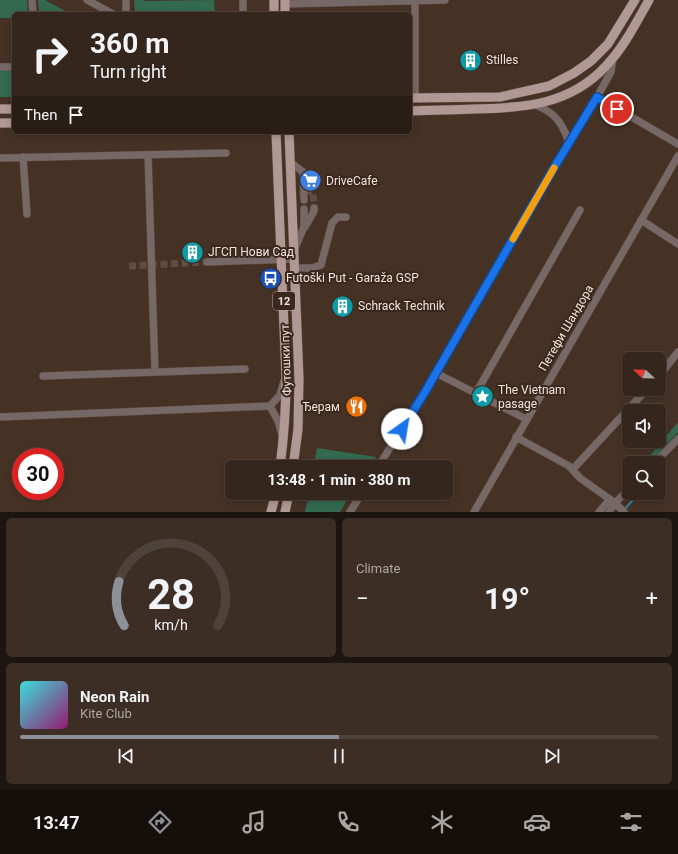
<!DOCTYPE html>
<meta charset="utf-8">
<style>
:root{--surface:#34261c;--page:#3c2e25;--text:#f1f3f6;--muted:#a9a5a3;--line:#4e433b;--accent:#8c9099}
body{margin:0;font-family:Roboto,sans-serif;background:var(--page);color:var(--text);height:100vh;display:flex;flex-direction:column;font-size:15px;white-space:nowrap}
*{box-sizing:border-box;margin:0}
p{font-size:13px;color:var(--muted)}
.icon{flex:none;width:22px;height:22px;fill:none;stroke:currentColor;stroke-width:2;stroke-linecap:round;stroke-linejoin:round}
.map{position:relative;height:512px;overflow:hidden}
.panel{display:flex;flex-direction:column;gap:6px;padding:6px;background:#1d150f;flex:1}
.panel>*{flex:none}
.top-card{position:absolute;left:12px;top:12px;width:400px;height:122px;border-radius:6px;box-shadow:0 2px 6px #0003,0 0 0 1px var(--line);background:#34261c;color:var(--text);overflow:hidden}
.needle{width:26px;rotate:292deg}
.buttons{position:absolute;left:622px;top:352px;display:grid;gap:8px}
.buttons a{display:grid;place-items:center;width:44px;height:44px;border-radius:6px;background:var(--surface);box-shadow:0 2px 6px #0003,0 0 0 1px var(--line);font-size:20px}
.speed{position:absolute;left:12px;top:448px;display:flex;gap:8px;font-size:20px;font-weight:700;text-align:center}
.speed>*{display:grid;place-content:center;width:52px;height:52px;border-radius:50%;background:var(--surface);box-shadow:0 2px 6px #0003,0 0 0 1px var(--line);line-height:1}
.speed .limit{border:6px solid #d22;background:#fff;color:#111}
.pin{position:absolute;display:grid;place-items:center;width:34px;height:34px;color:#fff;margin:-17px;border:2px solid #fff;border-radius:50%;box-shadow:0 1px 4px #0007}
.me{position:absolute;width:44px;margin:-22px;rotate:32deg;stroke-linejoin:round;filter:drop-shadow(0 0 3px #0008)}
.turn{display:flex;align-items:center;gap:14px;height:84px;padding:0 12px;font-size:18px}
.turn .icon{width:52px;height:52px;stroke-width:2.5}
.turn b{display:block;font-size:28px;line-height:34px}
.then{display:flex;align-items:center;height:38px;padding:0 12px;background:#0003;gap:8px;font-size:15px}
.big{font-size:30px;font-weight:700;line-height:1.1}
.panel .widget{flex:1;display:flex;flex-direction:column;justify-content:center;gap:6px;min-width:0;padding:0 14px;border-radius:6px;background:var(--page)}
.panel .dial{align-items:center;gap:0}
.dial svg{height:104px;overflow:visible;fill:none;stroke:var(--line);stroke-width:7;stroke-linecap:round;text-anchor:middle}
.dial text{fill:var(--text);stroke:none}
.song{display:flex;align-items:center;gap:12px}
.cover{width:48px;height:48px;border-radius:6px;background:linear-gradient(135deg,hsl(180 70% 55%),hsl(320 70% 35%))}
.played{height:4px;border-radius:2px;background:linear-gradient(90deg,var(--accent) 50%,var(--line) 50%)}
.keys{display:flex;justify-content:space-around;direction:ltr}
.heat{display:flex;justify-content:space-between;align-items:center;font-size:22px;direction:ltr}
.panel .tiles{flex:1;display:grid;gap:6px;grid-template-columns:1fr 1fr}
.widget:last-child{grid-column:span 2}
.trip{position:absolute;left:225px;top:460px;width:228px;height:40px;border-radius:6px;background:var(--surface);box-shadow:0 2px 6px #0003,0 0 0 1px var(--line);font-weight:700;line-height:40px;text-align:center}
.tab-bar{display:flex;height:64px;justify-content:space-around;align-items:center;background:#150f0b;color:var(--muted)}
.tab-bar .icon{width:28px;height:28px}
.tab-bar .active{color:var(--accent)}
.tab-bar b{font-size:18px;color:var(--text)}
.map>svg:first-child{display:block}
.green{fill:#32694f}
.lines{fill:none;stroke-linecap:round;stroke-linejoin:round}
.stream{stroke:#3284a6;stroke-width:2}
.minor-tunnel{stroke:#604c40;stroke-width:7;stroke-dasharray:7 3.5;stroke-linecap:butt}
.minor-casing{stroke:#614e42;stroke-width:8}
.major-casing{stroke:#614e42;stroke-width:10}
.minor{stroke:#756866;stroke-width:7}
.major{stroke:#b19894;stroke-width:9}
.route-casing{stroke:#114b97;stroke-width:10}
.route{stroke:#1a73e8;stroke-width:7}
.slow{stroke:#f59e0b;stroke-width:7}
.labels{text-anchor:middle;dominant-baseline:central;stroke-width:4;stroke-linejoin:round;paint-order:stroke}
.shield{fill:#3b281c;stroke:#baaaa1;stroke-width:1}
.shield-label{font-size:11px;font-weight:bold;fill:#f0e2da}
.poi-label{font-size:12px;fill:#f0e2da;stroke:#3b281c;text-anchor:start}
.street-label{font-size:12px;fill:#f0e2da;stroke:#3b281c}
</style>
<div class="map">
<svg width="678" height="512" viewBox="0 0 678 512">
<rect width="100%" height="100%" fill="#463225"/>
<path class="green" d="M 0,0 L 27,0 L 28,14 L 14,14 L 14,18 L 0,18 Z
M 38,0 L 45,0 L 71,14 L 39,14 Z
M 134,0 L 144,0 L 144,1 L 214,0 L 215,14 L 135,14 Z
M 0,68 L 14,68 L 14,97 L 0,97 Z
M 678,422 L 678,432 L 649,463 L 644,463 Z
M 317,448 L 376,457 L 371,467 L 329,467 L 314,464 Z
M 309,493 L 351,493 L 340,512 L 305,512 Z"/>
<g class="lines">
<path class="stream" d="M 659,468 L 662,465
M 625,509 L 639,493"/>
<path class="minor-tunnel" d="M 305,191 L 313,192 L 314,208
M 129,266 L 207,262"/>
<defs>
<path id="minor" d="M 32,0 L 33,14
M 87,0 L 113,14
M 126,0 L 126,14
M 243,0 L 243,14
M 415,0 L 415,98
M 285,4 L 445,0
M 0,67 L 14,67
M 597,97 L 678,144
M 535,105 C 555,112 562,123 569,142
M 148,155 L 155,372
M 23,157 L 27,214
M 0,158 L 226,153
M 290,162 L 303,172 L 304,200
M 641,220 L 678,244
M 305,227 L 314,211 L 314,208
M 295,248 L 304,227 L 304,209
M 207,262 L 294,259
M 295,268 L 312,268 L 321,265 L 332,223 L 338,217 L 346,217
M 436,373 L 526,419
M 43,376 L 245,369
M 659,376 L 678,352
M 476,393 L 580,210
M 270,406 L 278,421 L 282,435
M 0,417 L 270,406 L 280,395 L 284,381
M 516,437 L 569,466 L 580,478 L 615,503 L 624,512
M 654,463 L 678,439
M 378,467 L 425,392 L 549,177 L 597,97 L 611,72 L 613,58
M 573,469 L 647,389
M 350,512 L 362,493
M 474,512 L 678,156
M 599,512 L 610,499
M 609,512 L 615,503 L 629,489"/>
<path id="major" d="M 274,0 L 274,14
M 285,0 L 285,14
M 410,98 L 500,97 L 549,86 L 574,73 L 591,61 L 608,44 L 635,0
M 0,109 L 14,109
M 410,111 C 431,110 453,110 474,109 C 524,108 570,105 606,66 C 624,47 636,23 649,0
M 0,123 L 14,123
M 276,132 L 286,377 C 286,407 284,437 280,467
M 289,132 L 299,379 L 298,429 L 293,467
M 271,512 L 276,493
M 285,512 L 289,493"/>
</defs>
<use href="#minor" class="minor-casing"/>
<use href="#major" class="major-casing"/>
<use href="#minor" class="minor"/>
<use href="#major" class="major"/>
</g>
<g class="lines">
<defs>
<path id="route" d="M 402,429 L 425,392 L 555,166 L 597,97 L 617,109"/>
</defs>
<use href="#route" class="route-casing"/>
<use href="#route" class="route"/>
<path class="slow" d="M 513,239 L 554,168"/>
</g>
<defs>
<symbol id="building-disc" viewBox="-11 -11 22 22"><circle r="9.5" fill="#0f9aa8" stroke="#3b281c"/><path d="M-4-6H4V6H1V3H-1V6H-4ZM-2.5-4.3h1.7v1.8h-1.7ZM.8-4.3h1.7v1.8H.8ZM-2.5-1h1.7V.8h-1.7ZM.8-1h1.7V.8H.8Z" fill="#fff"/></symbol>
<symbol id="supermarket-disc" viewBox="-11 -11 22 22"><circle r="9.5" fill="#3f7fe0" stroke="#3b281c"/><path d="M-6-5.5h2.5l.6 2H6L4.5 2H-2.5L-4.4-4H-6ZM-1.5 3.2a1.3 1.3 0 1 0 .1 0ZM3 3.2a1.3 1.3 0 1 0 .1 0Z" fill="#fff"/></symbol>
<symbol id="bus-disc" viewBox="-11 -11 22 22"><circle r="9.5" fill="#1a4fb4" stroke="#3b281c"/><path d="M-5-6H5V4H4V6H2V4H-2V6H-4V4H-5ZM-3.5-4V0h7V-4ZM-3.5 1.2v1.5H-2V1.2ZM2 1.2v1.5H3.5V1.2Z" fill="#fff"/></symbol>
<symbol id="sight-disc" viewBox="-11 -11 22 22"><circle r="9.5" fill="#0f9aa8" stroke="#3b281c"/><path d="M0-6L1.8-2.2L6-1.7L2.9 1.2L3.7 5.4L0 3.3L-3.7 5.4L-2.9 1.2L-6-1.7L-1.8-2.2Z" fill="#fff"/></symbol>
<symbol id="restaurant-disc" viewBox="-11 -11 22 22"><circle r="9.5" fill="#e8710a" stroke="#3b281c"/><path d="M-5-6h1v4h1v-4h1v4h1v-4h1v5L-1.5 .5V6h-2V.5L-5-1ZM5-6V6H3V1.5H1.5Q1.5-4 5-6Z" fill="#fff"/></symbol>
</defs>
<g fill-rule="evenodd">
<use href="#building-disc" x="458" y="48" width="25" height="25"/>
<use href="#supermarket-disc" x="298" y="168" width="25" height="25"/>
<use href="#building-disc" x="180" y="240" width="25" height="25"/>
<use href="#bus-disc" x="258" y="266" width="25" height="25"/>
<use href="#building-disc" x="330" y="294" width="25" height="25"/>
<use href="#sight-disc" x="470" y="384" width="25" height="25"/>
<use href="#restaurant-disc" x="344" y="394" width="25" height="25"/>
</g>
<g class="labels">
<rect class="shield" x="273" y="292" width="22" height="18" rx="3"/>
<g class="shield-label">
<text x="284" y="301">12</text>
</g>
<g class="poi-label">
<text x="486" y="60">Stilles</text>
<text x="326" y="181">DriveCafe</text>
<text x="208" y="252">ЈГСП Нови Сад</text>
<text x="286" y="278">Futoški Put - Garaža GSP</text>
<text x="358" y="306">Schrack Technik</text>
<text x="498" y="390">The Vietnam<tspan x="498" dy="14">pasage</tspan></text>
<text x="340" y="407" text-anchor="end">Ђерам</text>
</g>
<g class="street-label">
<text transform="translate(566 328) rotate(-60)">Петефи Шандора</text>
<text transform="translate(286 360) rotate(-92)">Футошки пут</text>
</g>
</g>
</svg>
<div class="buttons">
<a><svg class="needle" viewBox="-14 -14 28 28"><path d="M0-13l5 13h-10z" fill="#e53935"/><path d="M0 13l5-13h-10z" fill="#a9a5a3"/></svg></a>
<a><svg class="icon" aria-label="sound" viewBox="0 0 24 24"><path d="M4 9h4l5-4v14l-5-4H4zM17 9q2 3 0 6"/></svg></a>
<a><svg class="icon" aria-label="search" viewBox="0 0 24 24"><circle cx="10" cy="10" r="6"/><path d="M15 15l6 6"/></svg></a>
</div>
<div class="speed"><div class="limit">30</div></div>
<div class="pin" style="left:617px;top:109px;background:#d93025"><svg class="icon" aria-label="arrive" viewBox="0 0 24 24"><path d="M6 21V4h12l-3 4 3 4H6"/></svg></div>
<svg class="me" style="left:402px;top:429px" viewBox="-20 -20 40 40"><circle r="19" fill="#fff"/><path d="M0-13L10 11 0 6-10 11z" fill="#1a73e8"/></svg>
<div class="trip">13:48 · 1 min · 380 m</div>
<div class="top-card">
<div class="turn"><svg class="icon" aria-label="right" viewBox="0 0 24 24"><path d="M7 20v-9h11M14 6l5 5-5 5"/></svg><div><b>360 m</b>Turn right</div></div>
<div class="then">Then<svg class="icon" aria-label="arrive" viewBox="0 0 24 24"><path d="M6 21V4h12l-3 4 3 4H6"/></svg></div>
</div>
</div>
<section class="panel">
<div class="tiles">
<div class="widget dial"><svg viewBox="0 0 100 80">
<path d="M14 69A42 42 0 1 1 86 69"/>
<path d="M14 69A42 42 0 0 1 10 35" stroke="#8c9099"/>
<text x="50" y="56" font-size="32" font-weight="700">28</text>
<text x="50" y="72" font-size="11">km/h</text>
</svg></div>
<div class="widget"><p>Climate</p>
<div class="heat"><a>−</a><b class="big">19°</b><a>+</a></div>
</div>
<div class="widget">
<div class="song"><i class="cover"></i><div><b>Neon Rain</b><p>Kite Club</p></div></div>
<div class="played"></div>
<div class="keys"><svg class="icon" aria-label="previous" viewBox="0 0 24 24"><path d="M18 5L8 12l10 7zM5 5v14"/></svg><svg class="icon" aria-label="pause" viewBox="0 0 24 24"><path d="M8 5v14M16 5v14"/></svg><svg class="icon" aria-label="next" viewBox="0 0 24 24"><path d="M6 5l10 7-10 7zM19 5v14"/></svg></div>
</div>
</div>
</section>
<nav class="tab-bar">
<b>13:47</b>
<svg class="icon active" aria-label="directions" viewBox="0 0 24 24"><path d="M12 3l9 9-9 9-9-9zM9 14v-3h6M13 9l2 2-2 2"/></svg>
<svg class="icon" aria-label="music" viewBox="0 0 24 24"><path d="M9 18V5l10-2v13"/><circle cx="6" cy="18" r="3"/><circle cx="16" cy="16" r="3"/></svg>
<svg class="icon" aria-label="phone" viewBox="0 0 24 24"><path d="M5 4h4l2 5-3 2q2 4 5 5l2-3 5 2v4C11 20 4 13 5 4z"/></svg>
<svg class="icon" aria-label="climate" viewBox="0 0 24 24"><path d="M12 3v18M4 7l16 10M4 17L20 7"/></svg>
<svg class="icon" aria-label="car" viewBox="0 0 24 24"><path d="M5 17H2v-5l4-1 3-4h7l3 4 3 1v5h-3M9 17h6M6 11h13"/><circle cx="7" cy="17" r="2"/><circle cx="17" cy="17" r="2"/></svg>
<svg class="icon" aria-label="filters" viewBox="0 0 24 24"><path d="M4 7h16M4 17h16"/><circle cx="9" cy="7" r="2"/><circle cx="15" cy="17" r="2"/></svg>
</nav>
